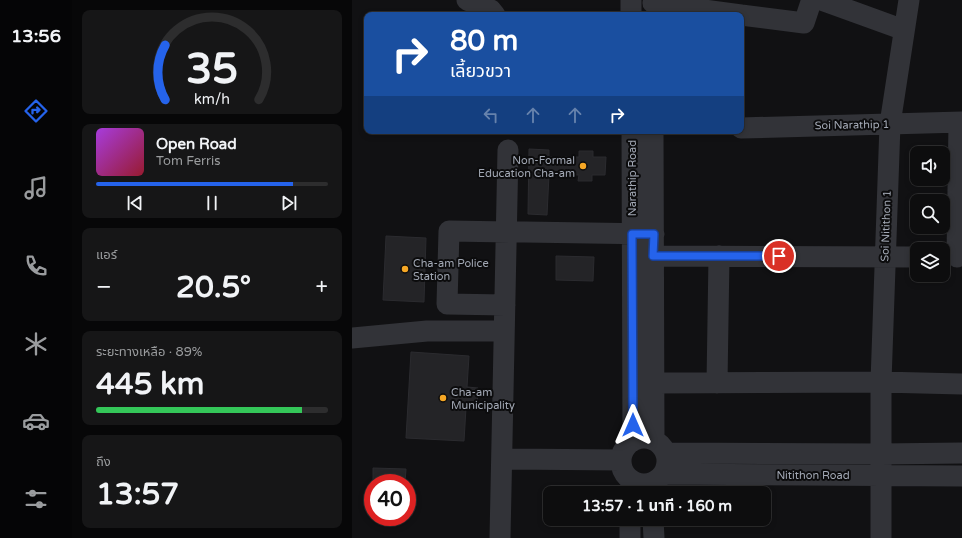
<!DOCTYPE html>
<html lang="th">
<meta charset="utf-8">
<style>
:root{--surface:#0d0d0e;--page:#161617;--text:#f1f3f6;--muted:#9a9c9e;--line:#2d2d2e;--accent:#2563eb}
body{margin:0;font-family:"Varela Round","Noto Sans Thai",sans-serif;background:var(--page);color:var(--text);height:100vh;display:flex;flex-direction:column;font-size:15px;white-space:nowrap}
*{box-sizing:border-box;margin:0}
p{font-size:13px;color:var(--muted)}
.icon{flex:none;width:22px;height:22px;fill:none;stroke:currentColor;stroke-width:2;stroke-linecap:round;stroke-linejoin:round}
.map{position:relative;flex:1;overflow:hidden}
.side{display:flex;flex-direction:column;gap:10px;padding:10px;background:#070708;width:280px}
.side>*{flex:none}
.hud{position:absolute;left:12px;top:12px;width:380px;height:122px;border-radius:8px;box-shadow:0 2px 6px #0003,0 0 0 1px var(--line);background:#1a4fa0;color:#fff;overflow:hidden}
.controls{position:absolute;left:558px;top:146px;display:grid;gap:8px}
.controls a{display:grid;place-items:center;width:40px;height:40px;border-radius:8px;background:var(--surface);box-shadow:0 2px 6px #0003,0 0 0 1px var(--line);font-size:20px}
.speed{position:absolute;left:12px;top:474px;display:flex;gap:8px;font-size:20px;font-weight:700;text-align:center}
.speed>*{display:grid;place-content:center;width:52px;height:52px;border-radius:50%;background:var(--surface);box-shadow:0 2px 6px #0003,0 0 0 1px var(--line);line-height:1}
.speed .limit{border:6px solid #d22;background:#fff;color:#111}
.pin{position:absolute;display:grid;place-items:center;width:34px;height:34px;color:#fff;margin:-17px;border:2px solid #fff;border-radius:50%;box-shadow:0 1px 4px #0007}
.me{position:absolute;width:44px;margin:-22px;rotate:0deg;stroke-linejoin:round;filter:drop-shadow(0 0 3px #0008)}
.turn{display:flex;align-items:center;gap:14px;height:84px;padding:0 20px;font-size:18px}
.turn .icon{width:52px;height:52px;stroke-width:2.5}
.turn b{display:block;font-size:28px;line-height:34px}
.lanes{display:flex;align-items:center;height:38px;padding:0 20px;background:#0003;justify-content:center;gap:20px;direction:ltr}
.lanes .off{opacity:.35}
.big{font-size:30px;font-weight:700;line-height:1.1}
.side .widget{flex:1;display:flex;flex-direction:column;justify-content:center;gap:6px;min-width:0;padding:0 14px;border-radius:8px;background:var(--page)}
.side .dial{align-items:center;gap:0}
.dial svg{height:104px;overflow:visible;fill:none;stroke:var(--line);stroke-width:7;stroke-linecap:round;text-anchor:middle}
.dial text{fill:var(--text);stroke:none}
.song{display:flex;align-items:center;gap:12px}
.cover{width:48px;height:48px;border-radius:6px;background:linear-gradient(135deg,hsl(280 70% 55%),hsl(350 70% 35%))}
.played{height:4px;border-radius:2px;background:linear-gradient(90deg,var(--accent) 85%,var(--line) 85%)}
.keys{display:flex;justify-content:space-around;direction:ltr}
.heat{display:flex;justify-content:space-between;align-items:center;font-size:22px;direction:ltr}
.charge{height:6px;border-radius:3px;background:linear-gradient(90deg,#34c759 89%,var(--line) 0)}
.trip{position:absolute;left:191px;top:486px;width:228px;height:40px;border-radius:8px;background:var(--surface);box-shadow:0 2px 6px #0003,0 0 0 1px var(--line);font-weight:700;line-height:40px;text-align:center}
main{display:flex;flex:1;min-height:0}
.dock{display:flex;flex-direction:column;width:72px;justify-content:space-around;align-items:center;background:#050506;color:var(--muted)}
.dock .icon{width:28px;height:28px}
.dock .active{color:var(--accent)}
.dock b{font-size:18px;color:var(--text)}
.map>svg:first-child{display:block}
.building{fill:#242427;stroke:#2b2b2f}
.lines{fill:none;stroke-linecap:round;stroke-linejoin:round}
.minor{stroke:#323338;stroke-width:21}
.route-casing{stroke:#184099;stroke-width:10}
.route{stroke:#2563eb;stroke-width:7}
.poi-dot{fill:#f6a725;stroke:#0c0c0d;stroke-width:1.5}
.labels{text-anchor:middle;dominant-baseline:central;stroke-width:4;stroke-linejoin:round;paint-order:stroke}
.street-label{font-size:11px;fill:#a2a8b4;stroke:#0c0c0d}
.poi-label{font-size:11px;fill:#a2a8b4;stroke:#0c0c0d;text-anchor:start}
</style>
<main>
<nav class="dock">
<b>13:56</b>
<svg class="icon active" aria-label="directions" viewBox="0 0 24 24"><path d="M12 3l9 9-9 9-9-9zM9 14v-3h6M13 9l2 2-2 2"/></svg>
<svg class="icon" aria-label="music" viewBox="0 0 24 24"><path d="M9 18V5l10-2v13"/><circle cx="6" cy="18" r="3"/><circle cx="16" cy="16" r="3"/></svg>
<svg class="icon" aria-label="phone" viewBox="0 0 24 24"><path d="M5 4h4l2 5-3 2q2 4 5 5l2-3 5 2v4C11 20 4 13 5 4z"/></svg>
<svg class="icon" aria-label="climate" viewBox="0 0 24 24"><path d="M12 3v18M4 7l16 10M4 17L20 7"/></svg>
<svg class="icon" aria-label="car" viewBox="0 0 24 24"><path d="M5 17H2v-5l4-1 3-4h7l3 4 3 1v5h-3M9 17h6M6 11h13"/><circle cx="7" cy="17" r="2"/><circle cx="17" cy="17" r="2"/></svg>
<svg class="icon" aria-label="filters" viewBox="0 0 24 24"><path d="M4 7h16M4 17h16"/><circle cx="9" cy="7" r="2"/><circle cx="15" cy="17" r="2"/></svg>
</nav>
<section class="side">
<div class="widget dial"><svg viewBox="0 0 100 80">
<path d="M14 69A42 42 0 1 1 86 69"/>
<path d="M14 69A42 42 0 0 1 14 27" stroke="#2563eb"/>
<text x="50" y="56" font-size="32" font-weight="700">35</text>
<text x="50" y="72" font-size="11">km/h</text>
</svg></div>
<div class="widget">
<div class="song"><i class="cover"></i><div><b>Open Road</b><p>Tom Ferris</p></div></div>
<div class="played"></div>
<div class="keys"><svg class="icon" aria-label="previous" viewBox="0 0 24 24"><path d="M18 5L8 12l10 7zM5 5v14"/></svg><svg class="icon" aria-label="pause" viewBox="0 0 24 24"><path d="M8 5v14M16 5v14"/></svg><svg class="icon" aria-label="next" viewBox="0 0 24 24"><path d="M6 5l10 7-10 7zM19 5v14"/></svg></div>
</div>
<div class="widget"><p>แอร์</p>
<div class="heat"><a>−</a><b class="big">20.5°</b><a>+</a></div>
</div>
<div class="widget"><p>ระยะทางเหลือ · 89%</p><b class="big">445 km</b><div class="charge"></div></div>
<div class="widget"><p>ถึง</p><b class="big">13:57</b></div>
</section>
<div class="map">
<svg width="610" height="538" viewBox="0 0 610 538">
<rect width="100%" height="100%" fill="#111113"/>
<path class="building" d="M 177,149 L 197,150 L 197,157 L 227,157 L 227,151 L 241,151 L 241,157 L 254,157 L 253,175 L 240,175 L 240,181 L 226,181 L 227,175 L 197,175 L 195,215 L 176,214 Z
M 34,236 L 74,238 L 72,302 L 31,300 Z
M 204,256 L 242,257 L 241,281 L 204,280 Z
M 59,352 L 117,356 L 115,387 L 126,388 L 125,408 L 114,408 L 112,441 L 54,438 Z
M 21,468 L 54,469 L 53,483 L 21,483 Z"/>
<g class="lines">
<path class="minor" d="M 115,0 L 139,10 L 143,15
M 279,0 L 279,15
M 469,0 L 552,30
M 301,3 L 389,15
M 389,15 L 452,23 L 459,2 L 462,0
M 389,128 L 610,122
M 280,131 L 281,441
M 301,131 L 302,439
M 301,256 L 565,257
M 605,257 L 607,123
M 153,305 L 95,304 L 97,231 L 302,234
M 0,338 L 75,331 L 152,331
M 302,383 L 529,382 L 610,384
M 365,383 L 367,256
M269 461a23 23 0 1 1 46 0a23 23 0 1 1-46 0Z
M 314,453 L 529,454 L 610,453
M 150,459 L 269,460
M 311,474 L 610,476
M 301,519 L 302,538
M 148,538 L 156,150
M 278,538 L 278,519
M 529,538 L 529,382 L 538,124 L 557,0"/>
</g>
<g class="lines">
<defs>
<path id="route" d="M 281,425 L 280,234 L 302,234 L 301,256 L 427,256"/>
</defs>
<use href="#route" class="route-casing"/>
<use href="#route" class="route"/>
</g>
<g class="poi-dot">
<circle cx="231" cy="166" r="4"/>
<circle cx="53" cy="269" r="4"/>
<circle cx="91" cy="398" r="4"/>
</g>
<g class="labels">
<g class="street-label">
<text transform="translate(500 125) rotate(-1)">Soi Narathip 1</text>
<text transform="translate(280 178) rotate(-90)">Narathip Road</text>
<text transform="translate(534 226) rotate(-88)">Soi Nitithon 1</text>
<text x="461" y="475">Nitithon Road</text>
</g>
<g class="poi-label">
<text x="223" y="160" text-anchor="end">Non-Formal<tspan x="223" dy="13">Education Cha-am</tspan></text>
<text x="61" y="263">Cha-am Police<tspan x="61" dy="13">Station</tspan></text>
<text x="99" y="392">Cha-am<tspan x="99" dy="13">Municipality</tspan></text>
</g>
</g>
</svg>
<div class="controls">
<a><svg class="icon" aria-label="sound" viewBox="0 0 24 24"><path d="M4 9h4l5-4v14l-5-4H4zM17 9q2 3 0 6"/></svg></a>
<a><svg class="icon" aria-label="search" viewBox="0 0 24 24"><circle cx="10" cy="10" r="6"/><path d="M15 15l6 6"/></svg></a>
<a><svg class="icon" aria-label="layers" viewBox="0 0 24 24"><path d="M12 4l9 5-9 5-9-5zM3 14l9 5 9-5"/></svg></a>
</div>
<div class="speed"><div class="limit">40</div></div>
<div class="pin" style="left:427px;top:256px;background:#d93025"><svg class="icon" aria-label="arrive" viewBox="0 0 24 24"><path d="M6 21V4h12l-3 4 3 4H6"/></svg></div>
<svg class="me" style="left:281px;top:425px" viewBox="-20 -20 40 40"><path d="M0-17L14 15 0 8-14 15z" fill="#2563eb" stroke="#fff" stroke-width="4"/></svg>
<div class="trip">13:57 · 1 นาที · 160 m</div>
<div class="hud">
<div class="turn"><svg class="icon" aria-label="right" viewBox="0 0 24 24"><path d="M7 20v-9h11M14 6l5 5-5 5"/></svg><div><b>80 m</b>เลี้ยวขวา</div></div>
<div class="lanes"><svg class="icon off" aria-label="left" viewBox="0 0 24 24"><path d="M17 20v-9H6M10 6l-5 5 5 5"/></svg><svg class="icon off" aria-label="ahead" viewBox="0 0 24 24"><path d="M12 20V5M6 11l6-6 6 6"/></svg><svg class="icon off" aria-label="ahead" viewBox="0 0 24 24"><path d="M12 20V5M6 11l6-6 6 6"/></svg><svg class="icon" aria-label="right" viewBox="0 0 24 24"><path d="M7 20v-9h11M14 6l5 5-5 5"/></svg></div>
</div>
</div>
</main>
